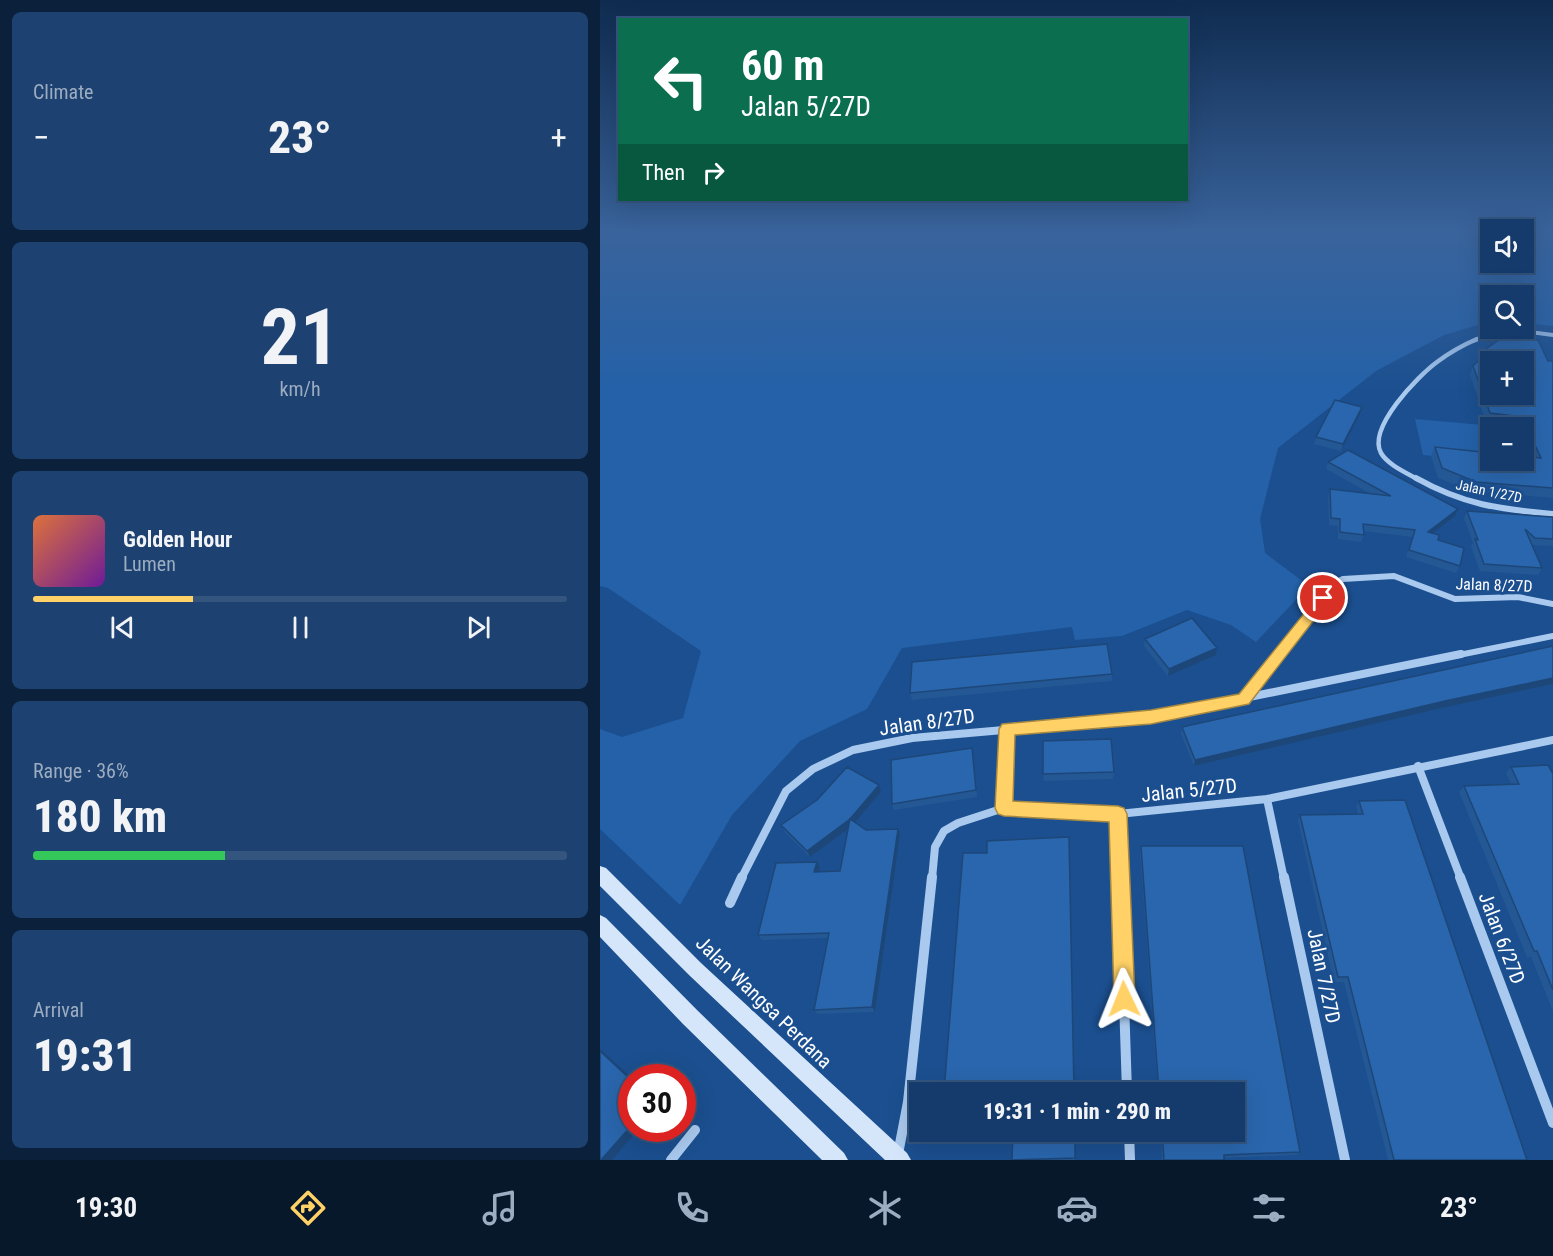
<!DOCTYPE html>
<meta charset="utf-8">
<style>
:root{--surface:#143b6b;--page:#1d4271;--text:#f1f3f6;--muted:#9dadc1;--line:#33557e;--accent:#ffd166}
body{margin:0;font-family:"Roboto Condensed",sans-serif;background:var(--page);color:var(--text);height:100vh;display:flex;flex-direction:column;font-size:22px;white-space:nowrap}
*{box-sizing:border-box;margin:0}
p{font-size:20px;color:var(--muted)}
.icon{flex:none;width:33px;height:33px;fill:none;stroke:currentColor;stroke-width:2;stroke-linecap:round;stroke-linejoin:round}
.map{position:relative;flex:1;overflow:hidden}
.side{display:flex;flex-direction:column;gap:12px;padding:12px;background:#0b203b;width:600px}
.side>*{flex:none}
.banner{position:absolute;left:18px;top:18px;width:570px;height:183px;border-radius:0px;box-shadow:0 6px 24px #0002,0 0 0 2px var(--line);background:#0b6e4f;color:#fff;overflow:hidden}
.controls{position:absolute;left:880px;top:219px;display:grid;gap:12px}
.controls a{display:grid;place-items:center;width:54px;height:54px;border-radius:0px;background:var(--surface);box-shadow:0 6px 24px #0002,0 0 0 2px var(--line);font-size:30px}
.speed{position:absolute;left:18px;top:1064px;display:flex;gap:12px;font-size:30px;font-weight:700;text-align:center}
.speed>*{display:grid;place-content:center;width:78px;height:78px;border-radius:50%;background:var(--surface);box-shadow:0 6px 24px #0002,0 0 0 2px var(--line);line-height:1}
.speed .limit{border:9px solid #d22;background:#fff;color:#111}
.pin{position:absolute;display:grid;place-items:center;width:51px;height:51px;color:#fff;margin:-26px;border:3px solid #fff;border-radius:50%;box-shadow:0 2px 6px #0007}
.me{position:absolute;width:66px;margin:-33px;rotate:358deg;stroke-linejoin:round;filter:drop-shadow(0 0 4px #0008)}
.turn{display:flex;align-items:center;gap:21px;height:126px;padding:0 24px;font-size:27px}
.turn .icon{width:78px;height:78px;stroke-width:2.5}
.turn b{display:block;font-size:42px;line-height:51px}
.then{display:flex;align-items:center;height:57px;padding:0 24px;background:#0003;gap:12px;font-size:22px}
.big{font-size:45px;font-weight:800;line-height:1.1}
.side .tile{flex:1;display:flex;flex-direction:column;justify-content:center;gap:9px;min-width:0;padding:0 21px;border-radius:9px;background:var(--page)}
.side .dial{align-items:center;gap:0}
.dial b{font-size:78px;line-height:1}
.song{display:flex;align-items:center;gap:18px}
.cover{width:72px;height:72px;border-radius:9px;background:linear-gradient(135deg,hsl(20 70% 55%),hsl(280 70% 35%))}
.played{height:6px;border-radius:3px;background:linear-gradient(90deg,var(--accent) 30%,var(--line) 30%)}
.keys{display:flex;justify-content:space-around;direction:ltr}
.heat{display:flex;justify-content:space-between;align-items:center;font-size:33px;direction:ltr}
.charge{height:9px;border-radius:4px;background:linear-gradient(90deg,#34c759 36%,var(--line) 0)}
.trip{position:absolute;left:309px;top:1082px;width:336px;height:60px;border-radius:0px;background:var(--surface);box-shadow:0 6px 24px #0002,0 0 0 2px var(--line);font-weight:800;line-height:60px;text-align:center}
.menu{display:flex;height:96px;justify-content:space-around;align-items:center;background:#08182b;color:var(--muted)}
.menu .icon{width:42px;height:42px}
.menu .on{color:var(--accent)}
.menu b{font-size:27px;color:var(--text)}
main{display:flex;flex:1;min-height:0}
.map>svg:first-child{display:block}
.green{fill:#2461a8}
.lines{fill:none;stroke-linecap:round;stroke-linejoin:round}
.street-far4{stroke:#a9c9ee;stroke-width:4}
.street-far3{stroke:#a9c9ee;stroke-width:4.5}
.street-far2{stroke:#a9c9ee;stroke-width:6}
.street-far1{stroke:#a9c9ee;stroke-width:8}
.street{stroke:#a9c9ee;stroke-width:10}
.secondary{fill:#d6e6fa;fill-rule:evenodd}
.wall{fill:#245895}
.shaded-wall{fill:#1d4779}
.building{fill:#2a66ad;stroke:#1d4779;stroke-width:1.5;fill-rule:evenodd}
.route{fill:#ffd166;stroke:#a68842;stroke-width:1.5}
.labels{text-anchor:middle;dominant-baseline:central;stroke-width:6;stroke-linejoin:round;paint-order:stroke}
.far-street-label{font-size:14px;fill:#fff;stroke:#1b4f8f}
.street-label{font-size:16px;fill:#fff;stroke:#1b4f8f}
.near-street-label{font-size:20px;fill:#fff;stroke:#1b4f8f}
</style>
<main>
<section class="side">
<div class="tile"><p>Climate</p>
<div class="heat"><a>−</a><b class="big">23°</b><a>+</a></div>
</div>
<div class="tile dial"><b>21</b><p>km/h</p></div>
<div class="tile">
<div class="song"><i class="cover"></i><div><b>Golden Hour</b><p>Lumen</p></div></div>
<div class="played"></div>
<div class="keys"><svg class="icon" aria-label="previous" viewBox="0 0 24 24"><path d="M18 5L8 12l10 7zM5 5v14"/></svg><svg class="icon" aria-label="pause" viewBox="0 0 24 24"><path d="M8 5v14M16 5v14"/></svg><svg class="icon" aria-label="next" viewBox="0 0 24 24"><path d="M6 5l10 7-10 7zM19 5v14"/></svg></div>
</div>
<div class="tile"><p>Range · 36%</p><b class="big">180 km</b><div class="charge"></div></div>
<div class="tile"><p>Arrival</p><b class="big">19:31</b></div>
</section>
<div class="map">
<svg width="953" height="1160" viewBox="0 0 953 1160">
<rect width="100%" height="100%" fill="#1b4f8f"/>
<path class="green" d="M 0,230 L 891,230 L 891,262 L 924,262 L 924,230 L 953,230 L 953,326 L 924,323 L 924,296 L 891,296 L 891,321 L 844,335 L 776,371 L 678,448 L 660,519 L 665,553 L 709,586 L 656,642 L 631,625 L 587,610 L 522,636 L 475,640 L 472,627 L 302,648 L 267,709 L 200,741 L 132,815 L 80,905 L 0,829 L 0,729 L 22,737 L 83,718 L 101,651 L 8,588 L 0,586 Z
M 815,419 L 906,427 L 891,428 L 891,460 L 924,460 L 924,447 L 930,463 L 926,465 L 823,455 Z"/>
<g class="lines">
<path class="street-far4" d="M 873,341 C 899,330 926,331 953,335"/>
<path class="street-far3" d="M 819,480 C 807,473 788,465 781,453 C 767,428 818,376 837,362 C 849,353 863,345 877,339"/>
<path class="street-far2" d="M 816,478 C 864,505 899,509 953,514
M 678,656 L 737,582 L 743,579 L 794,576 L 855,599 L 918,597 L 953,604
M 854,656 L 953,636"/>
<path class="street-far1" d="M 644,699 L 679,654
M 818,766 L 861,879
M 667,799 L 684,879
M 404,808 L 407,729
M 518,814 L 520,879
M 141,879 L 186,791 L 213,769 L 253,750 L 312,738 L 551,717 L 861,654
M 332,879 L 335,847 L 344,831 L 358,823 L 404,808 L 518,814 L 667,799 L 953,740"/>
<path class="street" d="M 520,877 L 527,1092
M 684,877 L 745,1160
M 860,877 L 953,1123
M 130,903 L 142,877
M 529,1131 L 530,1160
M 298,1154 L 308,1102 L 332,877
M 71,1160 L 95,1130"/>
<path class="secondary" d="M 0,866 L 6,868 L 101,963 L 307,1153 L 311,1160 L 285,1160 L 89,975 L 0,886 Z
M 0,915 L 6,918 L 97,1010 L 244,1153 L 248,1160 L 222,1160 L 83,1024 L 0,937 Z"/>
</g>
<path class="wall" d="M 886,349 L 953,361 L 953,498 L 872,491 L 838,478 L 831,456 L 835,447 L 931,457 L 924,441 L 924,428 L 918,428 L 917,426 L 886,422 L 870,375 L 873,366 L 883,357 Z
M 762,407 L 760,414 L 741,451 L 714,444 L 716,437 Z
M 728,462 L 855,516 L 832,533 L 860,566 L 856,573 L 806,557 L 812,537 L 763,531 L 764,535 L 761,542 L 738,539 L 738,526 L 729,525 L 728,496 L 730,489 L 771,494 L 726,469 Z
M 867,511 L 953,517 L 953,546 L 932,545 L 942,568 L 938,575 L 880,571 L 871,546 L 873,543 L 864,518 Z
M 545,639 L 617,648 L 616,655 L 568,676 L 544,646 Z
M 953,646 L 953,684 L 842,708 L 594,766 L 581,734 L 582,727 Z
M 512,674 L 512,681 L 312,700 L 310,693 Z
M 372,748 L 377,797 L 294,810 L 292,804 Z
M 911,767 L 953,774 L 953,1011 L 931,957 L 927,957 L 859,792 L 864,786 L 911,784 L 906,773 Z
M 514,772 L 513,779 L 444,781 L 443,774 Z
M 279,785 L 281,792 L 255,822 L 266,830 L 298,829 L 300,835 L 275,1012 L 218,1014 L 214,1010 L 227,938 L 162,940 L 158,935 L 220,868 L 219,872 L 240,871 L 248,829 L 210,857 L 185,832 L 181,825 Z
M 759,801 L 927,1160 L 788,1160 L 744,982 L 734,982 L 698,821 L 700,815 L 758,814 L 756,807 Z
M 541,846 L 700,1152 L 696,1155 L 624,1158 L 624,1160 L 562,1160 L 560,1131 L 634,1131 L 634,1092 L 558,1092 L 540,852 Z
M 475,1131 L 475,1160 L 412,1160 Z"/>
<path class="shaded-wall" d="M 762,407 L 760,414 L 741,451 L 743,444 Z
M 858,509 L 855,516 L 825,539 L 828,532 Z
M 617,648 L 616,655 L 568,676 L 569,669 Z
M 953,678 L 953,684 L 842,708 L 594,766 L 595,760 L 845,701 Z
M 279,785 L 281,792 L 252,826 L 210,857 L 207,851 Z
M 298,829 L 300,835 L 275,1012 L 272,1007 Z
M 217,862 L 220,868 L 217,878 L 214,872 Z
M 0,1049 L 32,1078 L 32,1081 L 0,1051 Z
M 32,1125 L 32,1128 L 39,1128 L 12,1160 L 1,1160 Z"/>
<path class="building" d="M 903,337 L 938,340 L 948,361 L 953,361 L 953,488 L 876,482 L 842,468 L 835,447 L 891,453 L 891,460 L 924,460 L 924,456 L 941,458 L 922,417 L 890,413 L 873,366 L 888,352 L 886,349 ZM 891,362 L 924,362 L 924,394 L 891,394 Z
M 735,400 L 762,407 L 743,444 L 716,437 Z
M 748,450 L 858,509 L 828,532 L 839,535 L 838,540 L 864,548 L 860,566 L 809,550 L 815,530 L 763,524 L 764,535 L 740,532 L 740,519 L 731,518 L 730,489 L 791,496 L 728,462 Z
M 867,511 L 953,517 L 953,539 L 935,538 L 925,529 L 942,568 L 884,564 L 875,539 L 878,540 Z
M 592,618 L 617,648 L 569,669 L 545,639 Z
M 507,644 L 512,674 L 310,693 L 312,662 Z
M 953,646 L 953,678 L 845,701 L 595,760 L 582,727 Z
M 511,739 L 514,772 L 443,774 L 443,741 Z
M 372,748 L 376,790 L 292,804 L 291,760 Z
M 948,765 L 953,774 L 953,990 L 937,951 L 934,951 L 864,786 L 919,784 L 911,767 Z
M 247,767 L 279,785 L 250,819 L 207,851 L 181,825 L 217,800 Z
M 805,800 L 927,1160 L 794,1160 L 748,977 L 738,977 L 700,815 L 763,814 L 759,801 Z
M 250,819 L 266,830 L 298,829 L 272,1007 L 214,1010 L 229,933 L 158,935 L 176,863 L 217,862 L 214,872 L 240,871 Z
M 469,837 L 474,1092 L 344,1092 L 363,853 L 387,853 L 387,841 Z
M 541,846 L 643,846 L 700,1152 L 624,1155 L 624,1160 L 564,1160 L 562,1131 L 634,1131 L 634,1092 L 559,1092 Z
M 0,1051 L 32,1081 L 32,1125 L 1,1160 L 0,1160 Z
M 413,1131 L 475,1131 L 475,1158 L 412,1160 Z"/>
<linearGradient id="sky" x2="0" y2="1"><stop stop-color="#0f2b4f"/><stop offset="0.59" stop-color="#39639b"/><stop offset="1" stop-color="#39639b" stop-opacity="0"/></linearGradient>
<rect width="953" height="392" fill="url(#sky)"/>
<path class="route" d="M 723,593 L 728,595 L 730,598 L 728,602 L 649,704 L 551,724 L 415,735 L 413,801 L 518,806 L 524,808 L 527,814 L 535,999 L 532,1007 L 524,1010 L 517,1007 L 514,999 L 509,822 L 404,816 L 398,814 L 395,808 L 399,729 L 402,724 L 551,710 L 639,694 L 719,595 Z"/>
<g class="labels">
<g class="far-street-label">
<text transform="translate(889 491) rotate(12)">Jalan 1/27D</text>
</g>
<g class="street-label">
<text transform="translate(894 585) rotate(2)">Jalan 8/27D</text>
</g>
<g class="near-street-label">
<text transform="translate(327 722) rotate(-8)">Jalan 8/27D</text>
<text transform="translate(589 790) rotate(-6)">Jalan 5/27D</text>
<text transform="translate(902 938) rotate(69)">Jalan 6/27D</text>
<text transform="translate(724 976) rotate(78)">Jalan 7/27D</text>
<text transform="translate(164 1002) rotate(44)">Jalan Wangsa Perdana</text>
</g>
</g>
</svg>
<div class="controls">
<a><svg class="icon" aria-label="sound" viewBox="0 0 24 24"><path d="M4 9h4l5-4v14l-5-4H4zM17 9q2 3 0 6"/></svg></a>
<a><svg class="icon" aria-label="search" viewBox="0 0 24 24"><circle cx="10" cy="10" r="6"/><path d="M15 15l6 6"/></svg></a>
<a>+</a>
<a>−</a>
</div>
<div class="speed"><div class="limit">30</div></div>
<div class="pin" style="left:723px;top:598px;background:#d93025"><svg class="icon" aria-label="arrive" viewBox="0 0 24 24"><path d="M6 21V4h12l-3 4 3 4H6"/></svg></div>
<svg class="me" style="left:524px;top:999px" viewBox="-20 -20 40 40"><path d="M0-17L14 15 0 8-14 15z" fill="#ffd166" stroke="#fff" stroke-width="4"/></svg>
<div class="trip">19:31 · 1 min · 290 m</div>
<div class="banner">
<div class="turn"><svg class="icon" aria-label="left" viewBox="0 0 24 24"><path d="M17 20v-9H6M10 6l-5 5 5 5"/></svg><div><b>60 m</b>Jalan 5/27D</div></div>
<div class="then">Then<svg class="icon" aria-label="right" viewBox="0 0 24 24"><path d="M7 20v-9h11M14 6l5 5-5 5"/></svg></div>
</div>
</div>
</main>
<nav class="menu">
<b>19:30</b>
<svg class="icon on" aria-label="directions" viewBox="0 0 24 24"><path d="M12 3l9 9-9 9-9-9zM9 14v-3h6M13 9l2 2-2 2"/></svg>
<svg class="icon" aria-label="music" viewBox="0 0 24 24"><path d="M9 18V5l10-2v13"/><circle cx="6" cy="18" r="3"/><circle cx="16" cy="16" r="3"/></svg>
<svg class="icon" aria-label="phone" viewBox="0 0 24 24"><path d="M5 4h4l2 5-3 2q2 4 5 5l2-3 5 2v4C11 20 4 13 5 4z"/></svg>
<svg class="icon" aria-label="climate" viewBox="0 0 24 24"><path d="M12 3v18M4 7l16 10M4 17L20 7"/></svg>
<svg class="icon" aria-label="car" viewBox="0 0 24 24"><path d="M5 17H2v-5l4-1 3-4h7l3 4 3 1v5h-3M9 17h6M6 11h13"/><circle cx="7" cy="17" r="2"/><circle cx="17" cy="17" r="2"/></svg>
<svg class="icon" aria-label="filters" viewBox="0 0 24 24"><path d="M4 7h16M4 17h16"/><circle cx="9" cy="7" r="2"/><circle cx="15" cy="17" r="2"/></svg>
<b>23°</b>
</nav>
